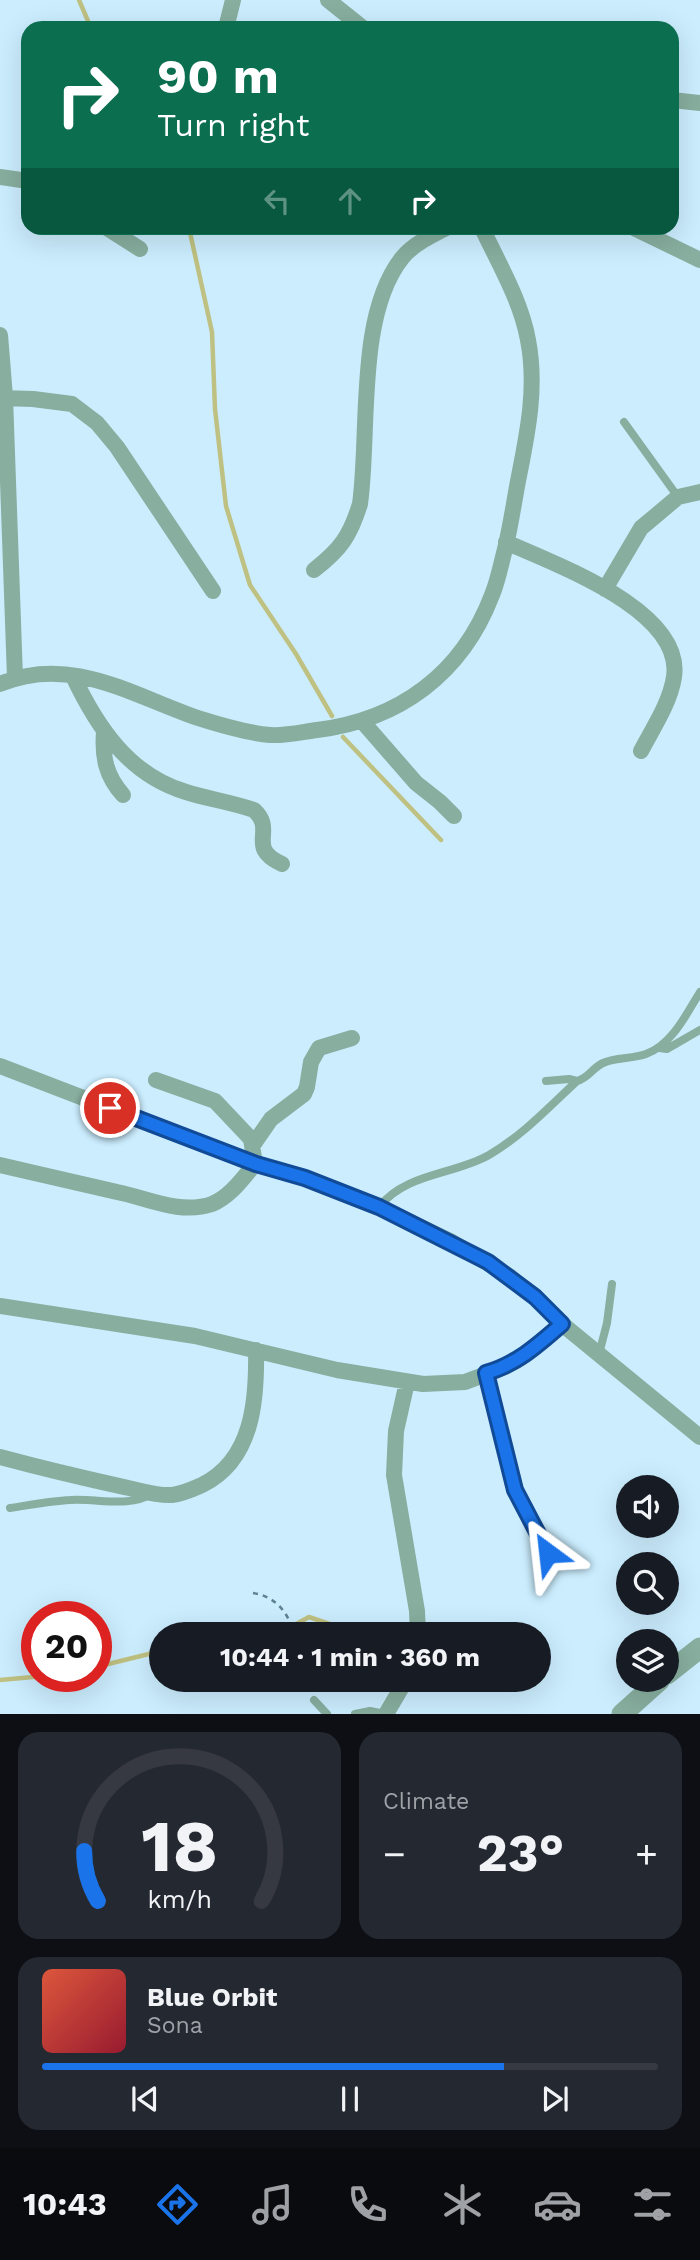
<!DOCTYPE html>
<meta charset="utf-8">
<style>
:root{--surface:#171b24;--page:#242831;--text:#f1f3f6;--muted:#9ea1a6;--line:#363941;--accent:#1a73e8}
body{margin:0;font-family:"Work Sans",sans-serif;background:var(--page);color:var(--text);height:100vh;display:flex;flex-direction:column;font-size:26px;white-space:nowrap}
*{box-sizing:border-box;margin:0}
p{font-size:23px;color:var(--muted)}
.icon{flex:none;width:38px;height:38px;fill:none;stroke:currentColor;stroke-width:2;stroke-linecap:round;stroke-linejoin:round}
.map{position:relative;height:1714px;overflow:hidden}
.panel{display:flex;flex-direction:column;gap:18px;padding:18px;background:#0d0f14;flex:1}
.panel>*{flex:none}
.top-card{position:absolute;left:21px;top:21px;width:658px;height:214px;border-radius:21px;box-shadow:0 7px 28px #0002;background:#0b6e4f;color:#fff;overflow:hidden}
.fabs{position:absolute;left:616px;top:1475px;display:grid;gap:14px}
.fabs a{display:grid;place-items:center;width:63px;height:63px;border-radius:50%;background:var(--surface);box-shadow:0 7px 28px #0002;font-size:35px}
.speed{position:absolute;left:21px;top:1601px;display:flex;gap:14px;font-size:35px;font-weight:700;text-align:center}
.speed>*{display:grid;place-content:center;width:91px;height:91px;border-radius:50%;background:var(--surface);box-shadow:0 7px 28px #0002;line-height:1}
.speed .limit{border:10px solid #d22;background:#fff;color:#111}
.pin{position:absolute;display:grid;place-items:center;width:60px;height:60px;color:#fff;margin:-30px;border:4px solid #fff;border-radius:50%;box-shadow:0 2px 7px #0007}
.me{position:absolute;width:77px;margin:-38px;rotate:330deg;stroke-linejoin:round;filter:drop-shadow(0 0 5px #0008)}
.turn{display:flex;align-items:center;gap:24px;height:147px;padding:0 21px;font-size:32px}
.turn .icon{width:91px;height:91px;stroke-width:2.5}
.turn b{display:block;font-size:49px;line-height:60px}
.lanes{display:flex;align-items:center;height:66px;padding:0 21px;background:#0003;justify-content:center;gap:35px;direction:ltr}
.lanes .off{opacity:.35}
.big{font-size:52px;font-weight:700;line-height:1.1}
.panel .tile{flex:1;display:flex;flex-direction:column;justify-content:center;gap:10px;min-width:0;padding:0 24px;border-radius:21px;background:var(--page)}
.panel .dial{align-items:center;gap:0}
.dial svg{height:182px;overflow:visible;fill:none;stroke:var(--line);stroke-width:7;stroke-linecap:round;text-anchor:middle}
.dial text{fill:var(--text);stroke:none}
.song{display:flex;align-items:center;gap:21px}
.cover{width:84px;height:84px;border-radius:10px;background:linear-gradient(135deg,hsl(10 70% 55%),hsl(350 70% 35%))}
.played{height:7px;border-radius:4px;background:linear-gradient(90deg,var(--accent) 75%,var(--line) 75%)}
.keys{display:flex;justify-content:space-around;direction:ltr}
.heat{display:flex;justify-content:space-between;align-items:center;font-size:38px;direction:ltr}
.panel .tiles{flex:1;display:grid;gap:18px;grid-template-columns:1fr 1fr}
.tile:last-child{grid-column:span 2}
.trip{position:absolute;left:149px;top:1622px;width:402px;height:70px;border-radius:35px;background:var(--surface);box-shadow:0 7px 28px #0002;font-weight:700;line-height:70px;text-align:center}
.tabs{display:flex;height:112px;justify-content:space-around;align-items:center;background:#090b0e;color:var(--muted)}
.tabs .icon{width:49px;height:49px}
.tabs .selected{color:var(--accent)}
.tabs b{font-size:32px;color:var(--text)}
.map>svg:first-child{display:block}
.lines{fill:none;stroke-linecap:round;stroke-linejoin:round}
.stream{stroke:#bfc182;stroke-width:4.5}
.path{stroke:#5d8293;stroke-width:2.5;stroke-dasharray:5 5;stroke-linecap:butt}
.service{stroke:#87ae9f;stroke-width:8}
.minor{stroke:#87ae9f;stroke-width:16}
.tertiary{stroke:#87ae9f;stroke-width:21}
.route-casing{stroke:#114b97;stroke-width:18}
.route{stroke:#1a73e8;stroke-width:12}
</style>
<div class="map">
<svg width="700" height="1714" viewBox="0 0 700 1714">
<rect width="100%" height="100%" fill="#cbedfe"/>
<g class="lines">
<path class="stream" d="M 79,0 L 91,28
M 189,228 L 212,332 L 215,409 L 226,506 L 250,585 L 296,654 L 332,716
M 343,737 L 441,840
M 264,1634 L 278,1634 L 309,1617 L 359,1634
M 96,1667 L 161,1651
M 0,1680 L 44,1676"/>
<path class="path" d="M 253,1593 C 275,1596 289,1613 294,1634
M 312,1680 L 313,1690"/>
<path class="service" d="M 624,422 L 678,497
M 659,1048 L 667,1049 L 700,1030
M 546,1081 L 569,1079 L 577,1081
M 379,1207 C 405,1173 454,1175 489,1155 C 522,1136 549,1107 577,1081 C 589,1078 592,1068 603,1063 C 616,1057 632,1059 646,1054 C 672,1045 687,1013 700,992
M 599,1354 L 607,1323 L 612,1284
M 486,1373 L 515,1490 L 548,1553
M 10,1508 C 30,1505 50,1501 70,1500 C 96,1498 130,1508 151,1494
M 314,1700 L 327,1714
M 355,1714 L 370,1711 L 385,1714"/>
<path class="minor" d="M 328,0 L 363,28
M 226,28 L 233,0
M 672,100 L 700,103
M 0,177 L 28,181
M 107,228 L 140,249
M 634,228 L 700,260
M 0,335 L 5,397 L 15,678
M 0,398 L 33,399 L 72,404 L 97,423 L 117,447 L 213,591
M 506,542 C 554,564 684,610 674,677 C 670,703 653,728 641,751
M 314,570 C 341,549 350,536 360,504 C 370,432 356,316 402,258 C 412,245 432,235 446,228
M 605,589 L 641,528 L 678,497 L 700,492
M 73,676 C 97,727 129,775 186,792 C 208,799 231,802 254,810 C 277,831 245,847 282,864
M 0,684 C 71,654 133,696 198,718 C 220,725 247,733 270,735 C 285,736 302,732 317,730 C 399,720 462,674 492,595 C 498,581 501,564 505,549 C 511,525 514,501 519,476 C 528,431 537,386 528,340 C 521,301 499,264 482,228
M 362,721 L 416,783 L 440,802 L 454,816
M 104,732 C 102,757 106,776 123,795
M 0,1066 L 255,1164 L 305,1178 L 379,1207 L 452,1242 L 509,1276 L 535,1297 L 562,1324 L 700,1437
M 253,1145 L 271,1119 L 304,1094 L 307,1087 L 311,1062 L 319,1048 L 352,1038
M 0,1165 C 39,1174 77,1183 117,1192 C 147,1198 180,1215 212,1204 C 230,1197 243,1178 255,1164 L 251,1139 L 215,1101 L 156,1080
M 0,1306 L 195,1336 L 337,1370 L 423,1384 L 465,1382 L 505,1367 L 521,1358 L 562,1324
M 407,1382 L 396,1431 L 394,1475 L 417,1611 L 418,1634
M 0,1457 C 41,1468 83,1478 124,1487 C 139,1490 156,1496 172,1495 C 182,1494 193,1489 202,1485 C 253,1460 257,1400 256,1350
M 386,1714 L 406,1680"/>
<path class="tertiary" d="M 667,1674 L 700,1648
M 622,1714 L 660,1680"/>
</g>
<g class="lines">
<defs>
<path id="route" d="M 110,1108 L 256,1164 L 305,1178 L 379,1207 L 488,1262 L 535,1297 L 562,1324 C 538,1345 517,1364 486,1373 L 515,1490 L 548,1553"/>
</defs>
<use href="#route" class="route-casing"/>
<use href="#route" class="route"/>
</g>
</svg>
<div class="fabs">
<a><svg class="icon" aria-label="sound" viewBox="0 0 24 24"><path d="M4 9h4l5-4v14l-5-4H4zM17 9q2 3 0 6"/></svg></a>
<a><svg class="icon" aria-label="search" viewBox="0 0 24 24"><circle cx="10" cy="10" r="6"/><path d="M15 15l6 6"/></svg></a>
<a><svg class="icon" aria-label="layers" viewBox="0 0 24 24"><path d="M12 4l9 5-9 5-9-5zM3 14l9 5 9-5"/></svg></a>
</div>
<div class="speed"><div class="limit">20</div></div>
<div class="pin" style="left:110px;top:1108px;background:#d93025"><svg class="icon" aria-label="arrive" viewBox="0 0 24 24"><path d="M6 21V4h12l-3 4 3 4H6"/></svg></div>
<svg class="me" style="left:548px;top:1553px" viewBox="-20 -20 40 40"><path d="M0-17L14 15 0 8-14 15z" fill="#1a73e8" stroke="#fff" stroke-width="4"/></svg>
<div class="trip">10:44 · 1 min · 360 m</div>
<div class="top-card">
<div class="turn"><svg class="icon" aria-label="right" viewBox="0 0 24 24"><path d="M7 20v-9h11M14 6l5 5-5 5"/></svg><div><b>90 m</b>Turn right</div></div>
<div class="lanes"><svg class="icon off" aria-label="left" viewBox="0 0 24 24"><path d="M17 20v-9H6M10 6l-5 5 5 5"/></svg><svg class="icon off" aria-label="ahead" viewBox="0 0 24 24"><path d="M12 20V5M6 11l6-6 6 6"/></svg><svg class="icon" aria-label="right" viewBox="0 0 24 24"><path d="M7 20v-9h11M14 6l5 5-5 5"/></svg></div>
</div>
</div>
<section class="panel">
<div class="tiles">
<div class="tile dial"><svg viewBox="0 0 100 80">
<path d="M14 69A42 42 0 1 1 86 69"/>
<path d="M14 69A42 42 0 0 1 8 47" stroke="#1a73e8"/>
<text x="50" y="56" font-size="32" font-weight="700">18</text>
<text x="50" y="72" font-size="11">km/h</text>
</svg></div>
<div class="tile"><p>Climate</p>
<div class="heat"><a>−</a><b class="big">23°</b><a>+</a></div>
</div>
<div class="tile">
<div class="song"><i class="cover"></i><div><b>Blue Orbit</b><p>Sona</p></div></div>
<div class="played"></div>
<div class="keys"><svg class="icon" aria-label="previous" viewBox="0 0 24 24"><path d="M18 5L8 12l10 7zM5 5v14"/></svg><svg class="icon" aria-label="pause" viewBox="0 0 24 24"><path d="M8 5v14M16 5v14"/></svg><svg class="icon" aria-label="next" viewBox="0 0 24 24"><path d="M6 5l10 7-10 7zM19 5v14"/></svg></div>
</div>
</div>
</section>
<nav class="tabs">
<b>10:43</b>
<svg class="icon selected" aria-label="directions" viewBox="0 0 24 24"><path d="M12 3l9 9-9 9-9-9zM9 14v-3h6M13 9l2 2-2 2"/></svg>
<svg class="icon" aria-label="music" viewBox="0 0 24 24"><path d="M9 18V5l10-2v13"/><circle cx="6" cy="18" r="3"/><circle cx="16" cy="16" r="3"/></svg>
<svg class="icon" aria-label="phone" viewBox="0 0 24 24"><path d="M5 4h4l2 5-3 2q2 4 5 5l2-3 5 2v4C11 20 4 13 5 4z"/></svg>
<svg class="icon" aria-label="climate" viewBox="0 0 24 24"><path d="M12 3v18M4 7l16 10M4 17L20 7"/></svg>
<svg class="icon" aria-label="car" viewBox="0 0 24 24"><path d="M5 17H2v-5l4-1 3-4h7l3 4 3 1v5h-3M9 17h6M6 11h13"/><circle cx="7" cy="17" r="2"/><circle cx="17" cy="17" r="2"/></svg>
<svg class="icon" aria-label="filters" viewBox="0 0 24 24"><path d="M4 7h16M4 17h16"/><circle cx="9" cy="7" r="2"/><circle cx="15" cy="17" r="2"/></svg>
</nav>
